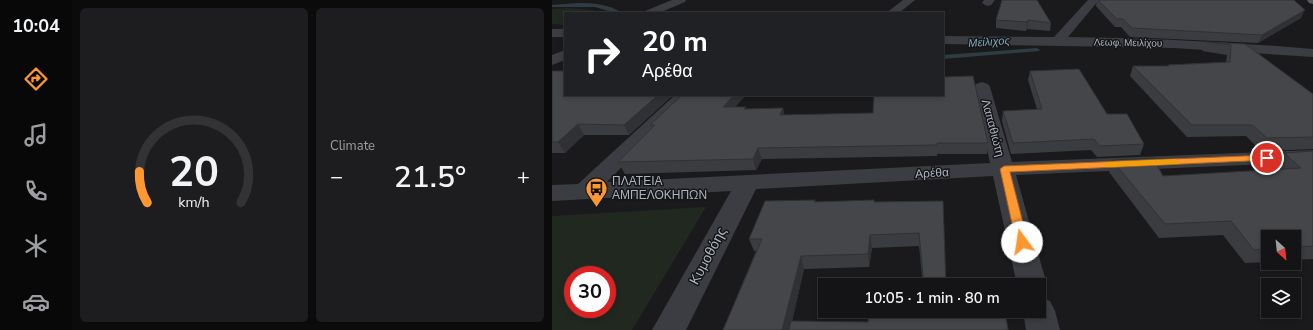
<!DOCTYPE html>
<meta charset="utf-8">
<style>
:root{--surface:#141416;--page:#1d1d1f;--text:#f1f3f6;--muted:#9d9ea1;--line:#333335;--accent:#fc9732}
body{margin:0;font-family:"Nunito Sans",sans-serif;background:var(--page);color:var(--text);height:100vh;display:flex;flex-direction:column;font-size:15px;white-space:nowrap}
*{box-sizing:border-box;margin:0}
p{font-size:13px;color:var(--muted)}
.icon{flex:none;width:22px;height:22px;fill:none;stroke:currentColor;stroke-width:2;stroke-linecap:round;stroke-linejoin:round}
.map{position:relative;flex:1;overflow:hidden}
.side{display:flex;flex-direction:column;gap:8px;padding:8px;background:#0b0b0c;width:480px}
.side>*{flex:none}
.top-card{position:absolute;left:12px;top:12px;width:380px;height:84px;border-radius:0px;box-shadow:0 2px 6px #0003,0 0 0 1px var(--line);background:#202124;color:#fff;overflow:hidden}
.needle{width:26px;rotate:153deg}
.tools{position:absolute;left:709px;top:230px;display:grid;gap:8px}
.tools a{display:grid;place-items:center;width:40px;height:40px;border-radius:0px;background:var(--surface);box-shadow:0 2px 6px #0003,0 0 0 1px var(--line);font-size:20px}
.speed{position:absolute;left:12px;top:266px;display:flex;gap:8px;font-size:20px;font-weight:700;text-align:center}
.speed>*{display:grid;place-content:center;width:52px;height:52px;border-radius:50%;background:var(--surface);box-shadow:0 2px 6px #0003,0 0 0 1px var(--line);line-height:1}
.speed .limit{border:6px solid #d22;background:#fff;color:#111}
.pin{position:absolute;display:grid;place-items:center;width:34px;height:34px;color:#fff;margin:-17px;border:2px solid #fff;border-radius:50%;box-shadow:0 1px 4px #0007}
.me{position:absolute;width:44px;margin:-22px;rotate:346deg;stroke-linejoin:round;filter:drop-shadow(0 0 3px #0008)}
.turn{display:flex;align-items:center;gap:14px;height:84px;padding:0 12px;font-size:18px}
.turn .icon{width:52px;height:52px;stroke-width:2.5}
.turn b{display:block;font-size:28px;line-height:34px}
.big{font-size:30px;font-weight:600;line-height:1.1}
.side .card{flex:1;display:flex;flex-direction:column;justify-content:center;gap:6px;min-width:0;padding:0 14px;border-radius:6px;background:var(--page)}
.side .dial{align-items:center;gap:0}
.dial svg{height:104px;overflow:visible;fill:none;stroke:var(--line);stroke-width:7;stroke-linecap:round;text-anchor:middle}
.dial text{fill:var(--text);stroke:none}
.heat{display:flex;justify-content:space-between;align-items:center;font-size:22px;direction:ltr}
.side .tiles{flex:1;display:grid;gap:8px;grid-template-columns:repeat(2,1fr)}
.trip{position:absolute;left:266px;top:278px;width:228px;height:40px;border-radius:0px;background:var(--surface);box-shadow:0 2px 6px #0003,0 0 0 1px var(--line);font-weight:600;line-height:40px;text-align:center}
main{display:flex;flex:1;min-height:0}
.tabs{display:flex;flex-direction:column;width:72px;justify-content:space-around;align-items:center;background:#080809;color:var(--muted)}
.tabs .icon{width:28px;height:28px}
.tabs .active{color:var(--accent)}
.tabs b{font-size:18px;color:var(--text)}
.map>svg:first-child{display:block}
.green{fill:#20281f;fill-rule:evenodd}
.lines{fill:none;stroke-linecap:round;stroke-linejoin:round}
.stream{fill:#2f3c42;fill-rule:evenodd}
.minor{fill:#3b3d42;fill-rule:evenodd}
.major{fill:#575b61;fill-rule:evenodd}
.wall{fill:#3a3c40}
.shaded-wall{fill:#303134}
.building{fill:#44464a;stroke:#303134}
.route{fill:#fc9732;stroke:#a46220}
.slow{fill:#f59e0b}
.labels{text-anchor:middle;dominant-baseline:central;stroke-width:3;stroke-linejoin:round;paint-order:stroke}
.far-street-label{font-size:10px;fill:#acb4bd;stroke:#151518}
.far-water-label{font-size:11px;font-style:italic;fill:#82a8b9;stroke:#151518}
.street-label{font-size:12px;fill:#acb4bd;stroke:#151518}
.poi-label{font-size:12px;fill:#acb4bd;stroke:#151518;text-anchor:start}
.near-street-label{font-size:14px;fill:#acb4bd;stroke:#151518}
</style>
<main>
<nav class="tabs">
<b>10:04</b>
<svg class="icon active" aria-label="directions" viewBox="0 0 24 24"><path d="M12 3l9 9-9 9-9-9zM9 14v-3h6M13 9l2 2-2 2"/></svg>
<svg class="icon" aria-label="music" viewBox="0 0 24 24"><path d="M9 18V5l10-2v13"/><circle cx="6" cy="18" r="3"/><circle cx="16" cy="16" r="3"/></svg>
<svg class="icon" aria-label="phone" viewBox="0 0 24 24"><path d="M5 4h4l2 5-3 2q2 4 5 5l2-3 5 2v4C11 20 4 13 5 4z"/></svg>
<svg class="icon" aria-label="climate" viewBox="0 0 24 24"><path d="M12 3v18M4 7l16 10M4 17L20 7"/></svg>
<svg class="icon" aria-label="car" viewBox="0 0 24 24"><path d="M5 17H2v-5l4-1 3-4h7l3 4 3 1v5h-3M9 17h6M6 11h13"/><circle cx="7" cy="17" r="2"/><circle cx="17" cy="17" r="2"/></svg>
</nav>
<section class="side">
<div class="tiles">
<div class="card dial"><svg viewBox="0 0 100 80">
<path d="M14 69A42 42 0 1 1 86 69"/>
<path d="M14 69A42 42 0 0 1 8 45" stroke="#fc9732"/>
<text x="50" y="56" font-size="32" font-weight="700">20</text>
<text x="50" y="72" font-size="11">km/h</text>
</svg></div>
<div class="card"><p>Climate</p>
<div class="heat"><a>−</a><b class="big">21.5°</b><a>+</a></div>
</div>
</div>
</section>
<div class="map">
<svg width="761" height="330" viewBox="0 0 761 330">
<rect width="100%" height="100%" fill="#1a1a1d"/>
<path class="green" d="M 18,8 L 39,10 L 54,13 L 13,13 L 13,25 L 0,24 L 0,9 Z
M 154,207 L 80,330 L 0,330 L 0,216 ZM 21,275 L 55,275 L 55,309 L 21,309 Z"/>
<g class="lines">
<path class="stream" d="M 26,3 C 40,3 58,4 70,13 L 63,13 L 43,7 L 0,7 L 0,5 Z
M 485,48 L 488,50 L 487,51 L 391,59 L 391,55 Z"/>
<path class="minor" d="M 120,0 L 134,0 L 133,2 L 107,13 L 91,13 L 93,11 Z
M 351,0 L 363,0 L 347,13 L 334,13 Z
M 432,0 L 443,0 L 439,5 L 435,6 L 430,3 Z
M 536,0 L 547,0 L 516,37 C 598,38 679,42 761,49 L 761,57 L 622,48 L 391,44 L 391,36 L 502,37 Z
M 0,29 L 13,29 L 13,37 L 0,37 Z
M 13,50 L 13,60 L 0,65 L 0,55 Z
M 430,82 L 436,84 L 438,87 L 460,162 L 761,150 L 761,162 L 464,175 L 495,285 L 491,294 L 487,295 L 487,285 L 465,285 L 441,176 L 204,189 L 134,330 L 100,330 L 179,191 L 0,201 L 0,185 L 26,184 L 123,95 L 141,95 L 55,182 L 438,163 L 422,87 L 424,84 Z
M 487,297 L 498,301 L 503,311 L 508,330 L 474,330 L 471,311 L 487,311 Z"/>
<path class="major" d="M 755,0 L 761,0 L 761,4 L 757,3 Z"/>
</g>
<path class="wall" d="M 450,0 L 499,23 L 498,31 L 475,29 L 474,31 L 444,28 L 444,20 Z
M 545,0 L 742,0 L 749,18 L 706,43 L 578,37 L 569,27 L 563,27 L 544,6 Z
M 654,42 L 693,44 L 761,94 L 761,149 L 709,151 L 694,136 L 635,137 L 578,76 L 581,66 L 615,66 L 616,65 L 674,62 L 675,55 L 650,51 Z
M 0,71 L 121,95 L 77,135 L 32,135 L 13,153 L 0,153 Z
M 478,71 L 555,114 L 592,144 L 588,155 L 545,157 L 539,150 L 459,154 L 450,121 L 451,111 L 485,109 L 476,80 Z
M 194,95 L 183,107 L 194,107 L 194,109 L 231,108 L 232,115 L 436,143 L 435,154 L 385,154 L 385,156 L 210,159 L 204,170 L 73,174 L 66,162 L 100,128 L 98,125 Z
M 761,151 L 761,259 L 742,260 L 742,237 L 716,237 L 716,262 L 693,263 L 671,235 L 607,238 L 557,172 L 560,160 L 611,176 L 729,169 L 724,165 L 732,153 Z
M 263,200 L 264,202 L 322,200 L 323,202 L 391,201 L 394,285 L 371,285 L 367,246 L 320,248 L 317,267 L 252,269 L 240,321 L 456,330 L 171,330 L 204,251 L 202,251 L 197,239 Z"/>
<path class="shaded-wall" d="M 753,10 L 749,18 L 706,43 L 710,35 Z
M 476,20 L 475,29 L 474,31 L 475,22 Z
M 106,95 L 121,95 L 77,135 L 72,125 Z
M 182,95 L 194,95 L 174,117 L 171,107 Z
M 231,108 L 233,118 L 228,115 Z
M 26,124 L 32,135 L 13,153 L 6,142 Z
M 206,148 L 210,159 L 204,170 L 201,159 Z
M 318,235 L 320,248 L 317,267 L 316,254 Z
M 249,256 L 252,269 L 238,330 L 230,330 Z"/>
<path class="building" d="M 450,0 L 485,0 L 499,23 L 476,20 L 475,22 L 444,20 Z
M 546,0 L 742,0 L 753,10 L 710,35 L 580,28 L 571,19 L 565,19 Z
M 654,42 L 693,44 L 761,94 L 761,137 L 715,138 L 700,125 L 640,125 L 581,66 L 617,66 L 616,65 L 678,62 L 679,45 Z
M 527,69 L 555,114 L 575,114 L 592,144 L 548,146 L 542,139 L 461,143 L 451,111 L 490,109 L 478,71 Z
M 0,71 L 13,71 L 13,95 L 106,95 L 72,125 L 26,124 L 6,142 L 0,142 Z
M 421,76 L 436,143 L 385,143 L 385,145 L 206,148 L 201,159 L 66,162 L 103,125 L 98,125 L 130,95 L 182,95 L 171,107 L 194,107 L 192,109 L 231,108 L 228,115 L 321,113 L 322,95 L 391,95 L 391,77 Z
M 761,151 L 761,246 L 742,247 L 742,237 L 716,237 L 716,249 L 702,250 L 679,221 L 613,224 L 560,160 L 601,158 L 611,176 L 749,168 L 732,153 Z
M 263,200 L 262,202 L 322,200 L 322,202 L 391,201 L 394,285 L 372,285 L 367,233 L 318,235 L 316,254 L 249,256 L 230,330 L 171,330 L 210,239 L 197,239 L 213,201 Z
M 449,284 L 449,285 L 409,285 Z
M 317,311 L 453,311 L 456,330 L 237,330 L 239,321 L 316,322 Z"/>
<path class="route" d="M 715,155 L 719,158 L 718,160 L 458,172 L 476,242 L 474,245 L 470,246 L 466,245 L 464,242 L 448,169 L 452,166 Z"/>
<path class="slow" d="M 623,159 L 628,162 L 626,164 L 556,167 L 551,165 L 556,162 Z"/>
<defs>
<symbol id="bus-pin" viewBox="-11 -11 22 30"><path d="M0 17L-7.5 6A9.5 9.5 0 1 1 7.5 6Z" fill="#fc9732" stroke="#151518"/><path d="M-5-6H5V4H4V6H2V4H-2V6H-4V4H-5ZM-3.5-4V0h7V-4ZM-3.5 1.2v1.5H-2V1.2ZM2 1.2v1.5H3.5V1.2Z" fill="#111"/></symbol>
</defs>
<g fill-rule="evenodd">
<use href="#bus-pin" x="32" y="176" width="25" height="34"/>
</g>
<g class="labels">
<g class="far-street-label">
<text transform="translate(576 43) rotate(1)">Λεωφ. Μειλίχου</text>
</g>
<g class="far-water-label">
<text transform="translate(437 42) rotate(-4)">Μείλιχος</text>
</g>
<g class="street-label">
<text transform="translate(441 128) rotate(75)">Λαπαθιώτη</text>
<text transform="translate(380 173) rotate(-3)">Αρέθα</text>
</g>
<g class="poi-label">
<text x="60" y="181">ΠΛΑΤΕΙΑ<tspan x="60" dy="14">ΑΜΠΕΛΟΚΗΠΩΝ</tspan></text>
</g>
<g class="near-street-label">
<text transform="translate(156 256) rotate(-62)">Κυμοθόης</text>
</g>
</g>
</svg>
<div class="tools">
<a><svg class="needle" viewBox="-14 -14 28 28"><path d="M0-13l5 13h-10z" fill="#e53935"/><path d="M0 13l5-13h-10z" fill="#9d9ea1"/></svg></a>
<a><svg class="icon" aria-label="layers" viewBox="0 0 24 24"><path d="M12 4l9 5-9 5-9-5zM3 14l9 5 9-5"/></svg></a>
</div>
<div class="speed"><div class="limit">30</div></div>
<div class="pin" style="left:715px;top:158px;background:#d93025"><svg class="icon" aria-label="arrive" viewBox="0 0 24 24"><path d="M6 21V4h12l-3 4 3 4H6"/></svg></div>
<svg class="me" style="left:470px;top:242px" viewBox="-20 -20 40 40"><circle r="19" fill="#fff"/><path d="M0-13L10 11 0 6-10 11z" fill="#fc9732"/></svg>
<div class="trip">10:05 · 1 min · 80 m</div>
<div class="top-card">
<div class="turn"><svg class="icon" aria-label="right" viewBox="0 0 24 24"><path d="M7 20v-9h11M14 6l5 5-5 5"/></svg><div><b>20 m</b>Αρέθα</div></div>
</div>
</div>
</main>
